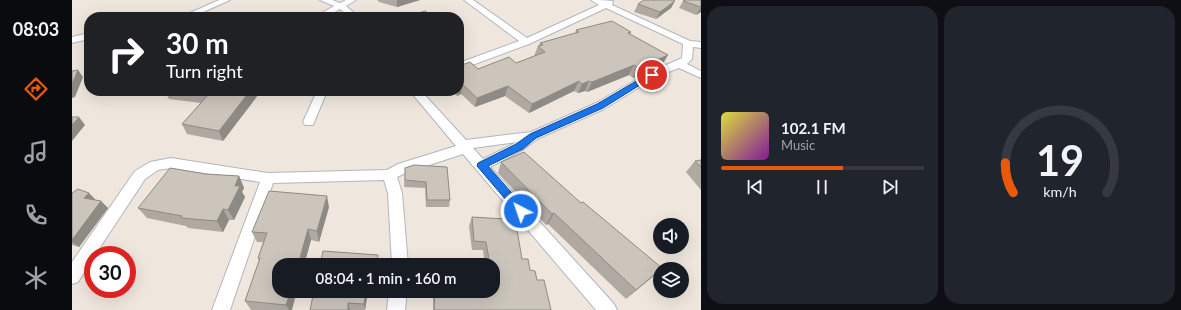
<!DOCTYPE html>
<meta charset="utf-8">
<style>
:root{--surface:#171b24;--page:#20242c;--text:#f1f3f6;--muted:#9ea1a6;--line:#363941;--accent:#ea580c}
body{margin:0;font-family:Lato,sans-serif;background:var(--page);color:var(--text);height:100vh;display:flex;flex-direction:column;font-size:15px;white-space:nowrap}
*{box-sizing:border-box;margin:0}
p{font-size:13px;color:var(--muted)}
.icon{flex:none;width:22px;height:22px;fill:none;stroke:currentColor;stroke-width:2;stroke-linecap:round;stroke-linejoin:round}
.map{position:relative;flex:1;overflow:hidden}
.drawer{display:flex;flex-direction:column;gap:6px;padding:6px;background:#0d0f14;width:480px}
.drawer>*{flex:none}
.banner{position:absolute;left:12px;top:12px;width:380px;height:84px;border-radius:16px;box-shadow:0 4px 16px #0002;background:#202124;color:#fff;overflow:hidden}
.buttons{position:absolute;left:581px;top:218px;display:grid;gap:8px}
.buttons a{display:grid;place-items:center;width:36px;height:36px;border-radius:50%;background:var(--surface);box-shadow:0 4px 16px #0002;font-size:20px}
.speed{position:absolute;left:12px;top:246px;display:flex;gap:8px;font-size:20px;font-weight:700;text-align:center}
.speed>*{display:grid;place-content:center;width:52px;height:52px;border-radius:50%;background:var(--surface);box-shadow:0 4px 16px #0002;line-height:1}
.speed .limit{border:6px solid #d22;background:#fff;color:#111}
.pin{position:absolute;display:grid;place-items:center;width:34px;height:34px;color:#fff;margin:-17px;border:2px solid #fff;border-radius:50%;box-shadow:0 1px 4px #0007}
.me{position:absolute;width:44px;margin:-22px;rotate:319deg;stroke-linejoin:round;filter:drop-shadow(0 0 3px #0008)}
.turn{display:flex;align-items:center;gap:14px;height:84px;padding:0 16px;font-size:18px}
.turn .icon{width:52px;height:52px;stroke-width:2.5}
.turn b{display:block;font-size:28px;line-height:34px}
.drawer .tile{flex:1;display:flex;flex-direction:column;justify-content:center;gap:6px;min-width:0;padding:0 14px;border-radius:16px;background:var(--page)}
.drawer .dial{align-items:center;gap:0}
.dial svg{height:104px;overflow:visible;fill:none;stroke:var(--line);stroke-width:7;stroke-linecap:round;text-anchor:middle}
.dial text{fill:var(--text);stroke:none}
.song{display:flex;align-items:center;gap:12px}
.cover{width:48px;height:48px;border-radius:6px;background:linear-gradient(135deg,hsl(60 70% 55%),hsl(290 70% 35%))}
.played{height:4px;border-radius:2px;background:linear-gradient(90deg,var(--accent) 60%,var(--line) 60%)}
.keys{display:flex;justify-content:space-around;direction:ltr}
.drawer .tiles{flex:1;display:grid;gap:6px;grid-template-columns:repeat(2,1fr)}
.trip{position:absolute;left:200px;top:258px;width:228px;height:40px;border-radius:16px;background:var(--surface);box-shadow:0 4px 16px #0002;font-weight:600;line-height:40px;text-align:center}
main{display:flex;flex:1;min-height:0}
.dock{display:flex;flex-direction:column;width:72px;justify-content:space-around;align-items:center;background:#090b0e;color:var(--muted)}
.dock .icon{width:28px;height:28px}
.dock .selected{color:var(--accent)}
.dock b{font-size:18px;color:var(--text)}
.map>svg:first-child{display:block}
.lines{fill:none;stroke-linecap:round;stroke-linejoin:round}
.minor-casing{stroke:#b2b5c1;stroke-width:2}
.minor{fill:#fff;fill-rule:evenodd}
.wall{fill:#afa9a2}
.shaded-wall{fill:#8e8a84}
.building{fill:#cbc5bc;stroke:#8e8a84}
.route{fill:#1a73e8;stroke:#114b97}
</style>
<main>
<nav class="dock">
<b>08:03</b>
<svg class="icon selected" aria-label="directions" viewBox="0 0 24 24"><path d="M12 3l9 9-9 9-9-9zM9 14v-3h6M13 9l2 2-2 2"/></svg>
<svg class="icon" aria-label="music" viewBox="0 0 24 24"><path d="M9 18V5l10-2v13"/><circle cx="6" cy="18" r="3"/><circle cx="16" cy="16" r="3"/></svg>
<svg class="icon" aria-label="phone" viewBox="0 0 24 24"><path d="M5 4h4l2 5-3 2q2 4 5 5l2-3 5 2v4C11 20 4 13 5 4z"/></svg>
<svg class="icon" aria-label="climate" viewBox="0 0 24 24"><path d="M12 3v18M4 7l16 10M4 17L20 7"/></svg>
</nav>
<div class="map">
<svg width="629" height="310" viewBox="0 0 629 310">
<rect width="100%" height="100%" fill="#efe7de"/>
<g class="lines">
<defs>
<path id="minor" d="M 147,0 L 158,0 L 120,17 L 109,17 Z
M 248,0 L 260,0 L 268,3 L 274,0 L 284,0 L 274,6 L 287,17 L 278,17 L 268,9 L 254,17 L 243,17 L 262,6 Z
M 392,0 L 401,0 L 455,38 L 527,5 L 519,0 C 526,0 534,0 541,1 L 540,5 L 618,41 L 629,42 L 629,48 L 621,47 L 620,59 L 615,64 L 629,71 L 629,78 L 607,68 L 584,77 L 532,109 L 465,139 L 452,149 L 418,167 L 542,304 L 545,310 L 524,310 L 391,154 L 336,172 L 325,177 L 330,193 L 336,265 L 320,265 L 316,193 L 312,180 L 201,183 L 158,310 L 140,310 L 188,182 L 99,168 L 86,170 L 73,179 L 23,255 L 21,255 L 21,258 L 6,282 L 0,284 L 0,262 L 63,171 L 78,162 L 99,158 L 196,173 L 315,170 L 326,164 L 384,146 L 338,91 L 349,91 L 394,140 L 459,132 L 524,103 L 576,73 L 610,58 L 611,44 L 534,8 L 457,44 L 387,70 L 387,63 L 447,41 ZM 445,142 L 411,159 L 401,148 Z
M 17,33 L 17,39 L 0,43 L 0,37 Z
M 245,91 L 255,91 L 241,125 L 233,125 L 231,122 Z
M 317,291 L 335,291 L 333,310 L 315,310 Z"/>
</defs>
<use href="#minor" class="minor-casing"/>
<use href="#minor" class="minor"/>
</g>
<path class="wall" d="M 305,0 L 348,0 L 325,7 L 307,2 Z
M 629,0 L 629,12 L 624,15 L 607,8 L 611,1 Z
M 603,1 L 599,8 L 584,19 L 562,12 L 566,4 Z
M 504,30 L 559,32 L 558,34 L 596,55 L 590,65 L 561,78 L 557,75 L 515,92 L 513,91 L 506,93 L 502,91 L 457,113 L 433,96 L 403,107 L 389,94 L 385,96 L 380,91 L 387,91 L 387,66 L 406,69 L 444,63 L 462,56 L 466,46 L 467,46 L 468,43 L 503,33 Z
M 93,91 L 185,91 L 186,95 L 151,141 L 115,134 L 110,124 L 129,103 L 97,99 Z
M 629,160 L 629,190 L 614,172 L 623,161 Z
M 429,162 L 509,203 L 588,269 L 579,278 L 554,299 L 476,224 L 474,225 L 426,173 Z
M 342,165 L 378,200 L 377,207 L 354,207 L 353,188 L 332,187 L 333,168 Z
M 134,174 L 167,176 L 172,188 L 170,192 L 173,197 L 162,220 L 157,220 L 151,232 L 116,228 L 114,226 L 75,218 L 66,208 Z
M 0,193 L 24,200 L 29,201 L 36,208 L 7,247 L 0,245 Z
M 257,207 L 247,242 L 239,240 L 232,265 L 207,265 L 220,310 L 179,310 L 173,301 L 187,261 L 186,258 L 191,242 L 185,242 L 180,232 Z
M 400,217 L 434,224 L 450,259 L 465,280 L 479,310 L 361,310 L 361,291 L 421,291 L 421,265 L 413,265 L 411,250 L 400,250 L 397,226 Z
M 296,291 L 293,310 L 238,310 Z"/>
<path class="shaded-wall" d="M 325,0 L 348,0 L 325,7 Z
M 603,1 L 599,8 L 584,19 L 588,12 Z
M 629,7 L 629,12 L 624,15 Z
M 596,55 L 590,65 L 561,78 L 567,68 Z
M 562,65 L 557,75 L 515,92 L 520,82 Z
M 6,70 L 11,77 L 3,97 L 0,98 L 0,84 Z
M 507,81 L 502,91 L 457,113 L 460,104 Z
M 517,81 L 513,91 L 506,93 L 510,84 Z
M 390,84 L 389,94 L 385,96 L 386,91 L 387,91 L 387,86 Z
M 436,86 L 433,96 L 403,107 L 405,98 Z
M 178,91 L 185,91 L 186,95 L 151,141 L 147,131 Z
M 7,117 L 13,125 L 0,141 L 0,125 Z
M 167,176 L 172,188 L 170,192 L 173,197 L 162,220 L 156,210 L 163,186 Z
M 17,193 L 24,200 L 12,198 Z
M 255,196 L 257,207 L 247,242 L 245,231 Z
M 29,201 L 36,208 L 7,247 L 0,242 L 0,240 Z
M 151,209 L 157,220 L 151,232 L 145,221 Z
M 482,213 L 476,224 L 474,225 L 480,214 Z
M 236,229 L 239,240 L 232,265 L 226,265 Z
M 588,270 L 579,278 L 554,299 L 564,290 Z
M 219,291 L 225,291 L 220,310 L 217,310 L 214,305 Z
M 294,291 L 296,291 L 293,310 L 292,304 Z
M 276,303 L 278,310 L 276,310 Z"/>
<path class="building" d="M 572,0 L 601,0 L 603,1 L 588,12 L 566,4 Z
M 613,0 L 629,0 L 629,7 L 611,1 Z
M 353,11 L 362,17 L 334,17 Z
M 540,21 L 559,32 L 556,33 L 596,55 L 567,68 L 562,65 L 520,82 L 517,81 L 510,84 L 507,81 L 460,104 L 436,86 L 405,98 L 390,84 L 387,86 L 387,66 L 398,62 L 406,69 L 437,57 L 444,63 L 473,52 L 466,46 L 471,45 L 468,43 L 507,32 L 504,30 Z
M 6,70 L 0,84 L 0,71 Z
M 105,91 L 178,91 L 147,131 L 110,124 L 136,95 Z
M 0,117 L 7,117 L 0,125 Z
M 452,152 L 509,203 L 511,202 L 590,268 L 588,269 L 588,270 L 564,290 L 482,213 L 480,214 L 429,162 Z
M 629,160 L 629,167 L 623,161 Z
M 342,165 L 375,167 L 378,200 L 355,200 L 354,182 L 333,180 L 333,168 Z
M 98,168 L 134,174 L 167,176 L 163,186 L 168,186 L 156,210 L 151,209 L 145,221 L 109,218 L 110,216 L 66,208 Z
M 6,189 L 17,193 L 12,198 L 29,201 L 0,240 L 0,193 Z
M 197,191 L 255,196 L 245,231 L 236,229 L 226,265 L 207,265 L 207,291 L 219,291 L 214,305 L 173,301 L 188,258 L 186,258 L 195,233 L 180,232 Z
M 400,217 L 433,219 L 434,224 L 444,224 L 450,259 L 456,259 L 458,270 L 463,271 L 465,280 L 472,280 L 479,310 L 362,310 L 363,291 L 421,291 L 421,265 L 418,265 L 414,242 L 402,241 Z
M 251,251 L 306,255 L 305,265 L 248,265 Z
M 242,291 L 294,291 L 292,304 L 276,303 L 276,310 L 238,310 Z"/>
<path class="route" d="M 578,73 L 584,75 L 531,108 L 464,138 L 451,149 L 416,166 L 453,208 L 454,211 L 453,214 L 446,214 L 405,166 L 406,163 L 444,144 L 458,134 L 525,104 Z"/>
</svg>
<div class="buttons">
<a><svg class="icon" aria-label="sound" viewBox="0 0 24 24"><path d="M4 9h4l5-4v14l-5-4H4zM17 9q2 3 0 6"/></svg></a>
<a><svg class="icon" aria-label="layers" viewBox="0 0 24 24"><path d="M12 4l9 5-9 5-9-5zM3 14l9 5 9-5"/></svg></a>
</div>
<div class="speed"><div class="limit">30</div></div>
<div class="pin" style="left:580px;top:75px;background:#d93025"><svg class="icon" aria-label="arrive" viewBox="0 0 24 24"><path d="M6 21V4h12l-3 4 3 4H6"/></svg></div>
<svg class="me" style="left:449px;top:211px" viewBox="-20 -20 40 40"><circle r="17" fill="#1a73e8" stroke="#fff" stroke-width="3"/><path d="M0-11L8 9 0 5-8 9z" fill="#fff"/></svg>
<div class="trip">08:04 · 1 min · 160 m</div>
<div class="banner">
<div class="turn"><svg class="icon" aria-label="right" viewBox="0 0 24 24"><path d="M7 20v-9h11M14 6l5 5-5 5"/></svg><div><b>30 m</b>Turn right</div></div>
</div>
</div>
<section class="drawer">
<div class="tiles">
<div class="tile">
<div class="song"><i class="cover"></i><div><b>102.1 FM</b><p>Music</p></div></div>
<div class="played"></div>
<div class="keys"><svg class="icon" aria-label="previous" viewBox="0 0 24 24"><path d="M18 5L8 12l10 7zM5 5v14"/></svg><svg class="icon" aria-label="pause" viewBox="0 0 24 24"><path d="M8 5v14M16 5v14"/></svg><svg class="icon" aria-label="next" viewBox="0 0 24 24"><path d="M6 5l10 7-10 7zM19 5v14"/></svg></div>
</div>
<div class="tile dial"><svg viewBox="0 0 100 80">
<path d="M14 69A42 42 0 1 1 86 69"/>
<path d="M14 69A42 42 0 0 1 8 46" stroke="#ea580c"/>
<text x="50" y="56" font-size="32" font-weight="700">19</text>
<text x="50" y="72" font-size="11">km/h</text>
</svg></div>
</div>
</section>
</main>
